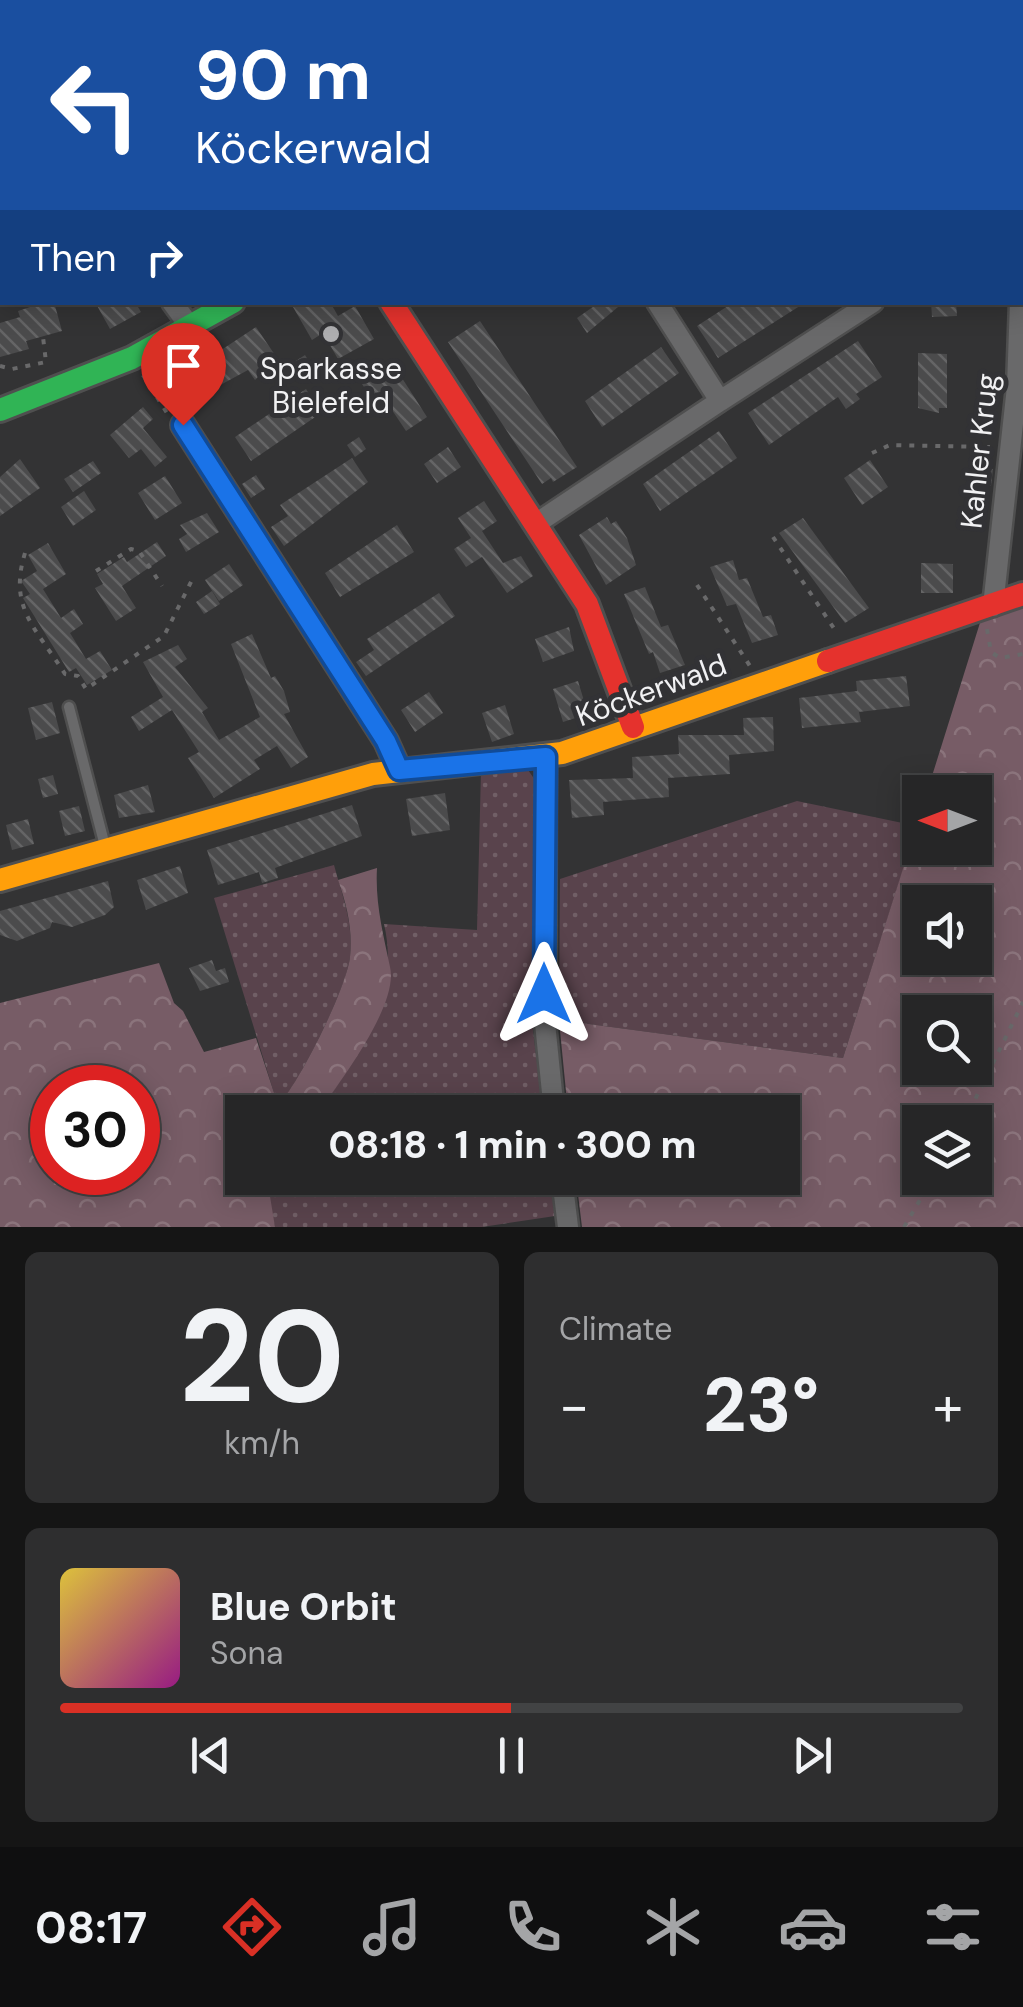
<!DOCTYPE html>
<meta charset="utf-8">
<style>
:root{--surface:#262627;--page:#2e2e2f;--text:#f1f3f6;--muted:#a4a5a7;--line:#424344;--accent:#d93025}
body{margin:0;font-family:"DM Sans",sans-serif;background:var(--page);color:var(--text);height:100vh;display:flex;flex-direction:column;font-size:38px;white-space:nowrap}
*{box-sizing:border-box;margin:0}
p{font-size:32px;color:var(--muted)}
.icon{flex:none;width:55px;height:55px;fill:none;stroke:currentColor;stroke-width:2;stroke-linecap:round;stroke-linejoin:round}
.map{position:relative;height:1227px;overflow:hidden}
.panel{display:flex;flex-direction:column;gap:25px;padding:25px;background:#151515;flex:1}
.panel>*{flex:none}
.guide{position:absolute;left:0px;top:0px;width:1025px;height:305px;box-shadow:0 5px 25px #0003,0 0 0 2px var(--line);background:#1a4fa0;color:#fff;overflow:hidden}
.needle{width:65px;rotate:270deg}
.tools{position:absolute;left:902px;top:775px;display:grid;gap:20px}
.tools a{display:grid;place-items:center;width:90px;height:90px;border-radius:0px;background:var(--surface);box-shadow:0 5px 25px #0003,0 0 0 2px var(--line);font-size:50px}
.speed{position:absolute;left:30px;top:1065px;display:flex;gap:20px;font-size:50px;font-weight:700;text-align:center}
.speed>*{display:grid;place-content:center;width:130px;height:130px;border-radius:50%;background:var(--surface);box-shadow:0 5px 25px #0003,0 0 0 2px var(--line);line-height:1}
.speed .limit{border:15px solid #d22;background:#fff;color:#111}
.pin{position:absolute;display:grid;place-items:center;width:85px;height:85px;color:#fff;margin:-102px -42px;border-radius:50% 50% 50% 0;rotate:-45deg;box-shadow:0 0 10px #0007}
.pin .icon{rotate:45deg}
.me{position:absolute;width:110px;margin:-55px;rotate:0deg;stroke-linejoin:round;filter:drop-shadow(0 0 8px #0008)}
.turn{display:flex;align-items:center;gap:35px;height:210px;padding:0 30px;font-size:45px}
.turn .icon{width:130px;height:130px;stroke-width:2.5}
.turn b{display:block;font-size:70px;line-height:85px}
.then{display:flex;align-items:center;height:95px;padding:0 30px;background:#0003;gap:20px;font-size:38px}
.big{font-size:75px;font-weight:800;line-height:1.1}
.panel .tile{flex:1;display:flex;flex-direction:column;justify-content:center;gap:15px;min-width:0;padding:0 35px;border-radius:15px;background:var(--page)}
.panel .dial{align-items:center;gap:0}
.dial b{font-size:130px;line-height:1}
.song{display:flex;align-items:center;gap:30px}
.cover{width:120px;height:120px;border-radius:15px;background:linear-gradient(135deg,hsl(50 70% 55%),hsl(310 70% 35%))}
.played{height:10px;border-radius:5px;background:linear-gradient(90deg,var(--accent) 50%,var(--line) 50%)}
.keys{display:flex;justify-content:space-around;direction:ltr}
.heat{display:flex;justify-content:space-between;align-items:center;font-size:55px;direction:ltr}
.panel .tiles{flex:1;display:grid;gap:25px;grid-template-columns:1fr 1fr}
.tile:last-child{grid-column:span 2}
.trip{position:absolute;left:225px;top:1095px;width:575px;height:100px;border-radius:0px;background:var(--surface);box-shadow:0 5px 25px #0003,0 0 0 2px var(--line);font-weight:800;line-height:100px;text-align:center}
.tab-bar{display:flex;height:160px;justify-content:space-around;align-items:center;background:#0f0f10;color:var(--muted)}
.tab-bar .icon{width:70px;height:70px}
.tab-bar .active{color:var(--accent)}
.tab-bar b{font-size:45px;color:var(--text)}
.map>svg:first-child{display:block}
.grass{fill:url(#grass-dots)}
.forest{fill:url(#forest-crowns);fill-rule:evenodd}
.building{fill:url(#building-back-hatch)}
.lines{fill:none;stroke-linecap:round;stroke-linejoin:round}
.lane-casing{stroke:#4f4f4f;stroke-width:15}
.street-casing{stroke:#4f4f4f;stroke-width:25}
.fast-casing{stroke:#4f4f4f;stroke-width:28}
.slow-casing{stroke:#4f4f4f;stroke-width:28}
.jam-casing{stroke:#4f4f4f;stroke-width:28}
.path{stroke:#69696a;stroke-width:4;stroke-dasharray:5 8;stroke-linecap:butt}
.lane{stroke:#69696a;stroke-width:10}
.street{stroke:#69696a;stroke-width:20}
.fast{stroke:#30b455;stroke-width:22}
.slow{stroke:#ff9f0a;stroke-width:22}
.jam{stroke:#e5322d;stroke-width:22}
.route-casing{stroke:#114b97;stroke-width:25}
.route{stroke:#1a73e8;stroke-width:18}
.poi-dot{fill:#aeaeb0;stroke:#323235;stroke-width:4}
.labels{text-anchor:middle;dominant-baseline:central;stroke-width:10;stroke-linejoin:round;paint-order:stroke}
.poi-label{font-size:30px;fill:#f1f1f3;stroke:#323235}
.street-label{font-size:30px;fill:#f1f1f3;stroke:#323235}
</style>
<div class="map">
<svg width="1023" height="1227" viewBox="0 0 1023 1227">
<defs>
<pattern id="grass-dots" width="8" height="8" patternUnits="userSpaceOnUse" patternTransform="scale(2.5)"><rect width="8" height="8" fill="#59434c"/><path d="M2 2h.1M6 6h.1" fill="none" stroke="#715f66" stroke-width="1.8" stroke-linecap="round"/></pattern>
<pattern id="forest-crowns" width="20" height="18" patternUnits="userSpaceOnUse" patternTransform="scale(2.5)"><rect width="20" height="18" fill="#775c66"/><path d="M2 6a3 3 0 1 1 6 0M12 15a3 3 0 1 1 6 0" fill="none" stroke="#8b747c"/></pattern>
<pattern id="building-back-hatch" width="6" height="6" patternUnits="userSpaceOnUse" patternTransform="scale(2.5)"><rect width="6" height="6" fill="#4b4b4c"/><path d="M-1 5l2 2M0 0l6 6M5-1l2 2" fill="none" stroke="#656566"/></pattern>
</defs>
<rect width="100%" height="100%" fill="#333334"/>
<path class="grass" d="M 528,770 L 535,780 L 532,1022 L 543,1112 L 319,1112 C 358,1055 401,995 384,924 L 477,930 L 481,771 Z
M 797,801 L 917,826 L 843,1058 L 559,1020 L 560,879 Z
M 334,865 C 342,895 354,924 350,957 C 347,988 299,1083 278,1106 L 214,898 Z
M 267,1178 L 551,1178 L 555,1216 L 482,1227 L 275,1227 L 266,1189 Z"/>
<path class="forest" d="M 1023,595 L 1023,1227 L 582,1227 L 576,1178 L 782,1178 L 782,1112 L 568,1112 L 559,1020 L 843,1058 L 920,815 L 920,848 L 975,848 L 975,792 L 927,792 L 984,610 ZM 920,902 L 975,902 L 975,958 L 920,958 ZM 920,1012 L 975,1012 L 975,1068 L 920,1068 ZM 920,1122 L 975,1122 L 975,1178 L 920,1178 Z
M 377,868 C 375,903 383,933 390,967 C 399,1005 340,1081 319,1112 L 242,1112 L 242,1178 L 267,1178 L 275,1227 L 0,1227 L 0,1003 L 159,963 L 174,1003 L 183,1011 L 204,1052 L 256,1038 L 278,1105 C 299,1084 347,987 350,957 C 353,931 347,905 338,880 ZM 52,1088 L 138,1088 L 138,1172 L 52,1172 Z"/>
<path class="building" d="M 45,302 L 54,302 L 62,331 L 26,341 L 29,349 L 0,357 L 0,323 L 20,317 L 18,311 Z
M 95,302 L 135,302 L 141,312 L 110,329 Z
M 302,302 L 330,302 L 338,316 L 355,306 L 374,339 L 338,359 L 323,333 L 312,340 L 293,307 Z
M 600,302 L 624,302 L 587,333 L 577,318 Z
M 734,302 L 806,302 L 718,358 L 697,326 Z
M 931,302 L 956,302 L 957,316 L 932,317 Z
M 480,321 L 577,467 L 553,482 L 551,478 L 542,484 L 448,342 Z
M 256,327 L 277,358 L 255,380 L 248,370 L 202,395 L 188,372 Z
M 858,341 L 882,377 L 856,394 L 860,399 L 846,409 L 838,397 L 769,445 L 748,413 Z
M 661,347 L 679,373 L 602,427 L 585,401 Z
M 918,353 L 947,354 L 947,408 L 939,408 L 939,413 L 918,408 Z
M 305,355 L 313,368 L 290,382 L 282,370 Z
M 393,364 L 427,417 L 406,431 L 382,395 L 373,401 L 362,384 Z
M 306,389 L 321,413 L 251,461 L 235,437 Z
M 143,407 L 153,419 L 143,428 L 167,457 L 155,467 L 141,449 L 129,458 L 110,435 Z
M 719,431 L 737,458 L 660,511 L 643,484 Z
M 359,437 L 366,449 L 355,457 L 347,445 Z
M 448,447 L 461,467 L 437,483 L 424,464 Z
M 352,458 L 368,482 L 284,546 L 271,527 L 288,516 L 280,505 Z
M 20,459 L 40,488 L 0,516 L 0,477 Z
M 870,460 L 888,487 L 862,505 L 844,478 Z
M 93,461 L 101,473 L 73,492 L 64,479 Z
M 976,467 L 993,469 L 991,486 L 974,484 Z
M 256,475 L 265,489 L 251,498 L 242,484 Z
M 165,476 L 182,503 L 155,520 L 138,493 Z
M 84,491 L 96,510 L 73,526 L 61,507 Z
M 484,501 L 497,521 L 482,531 L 503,563 L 521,556 L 533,576 L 507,593 L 482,557 L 466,567 L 454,549 L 471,538 L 458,518 Z
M 207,513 L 219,532 L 186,552 L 179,539 L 187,534 L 180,525 Z
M 607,517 L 611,524 L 616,521 L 627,538 L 636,565 L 606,585 L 579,535 Z
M 803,518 L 869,608 L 845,623 L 779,533 Z
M 397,525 L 414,552 L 340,597 L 325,573 Z
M 157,542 L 166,556 L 122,586 L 136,608 L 116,621 L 95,588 L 103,584 L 97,574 L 124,557 L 127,562 Z
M 48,543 L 66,574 L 43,589 L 61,618 L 74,609 L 83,624 L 70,633 L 86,659 L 100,651 L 112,670 L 87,685 L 76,668 L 69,672 L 23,598 L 30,594 L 21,581 L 37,571 L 28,555 Z
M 733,560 L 739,580 L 747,578 L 763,617 L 771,615 L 778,635 L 752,643 L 736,604 L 727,606 L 710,567 Z
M 921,563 L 953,564 L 953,593 L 921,593 Z
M 229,564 L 243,585 L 219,601 L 205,580 Z
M 645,587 L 661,627 L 668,625 L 685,665 L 660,673 L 653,652 L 649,654 L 624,594 Z
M 212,591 L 220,604 L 204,614 L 196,602 Z
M 439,593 L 455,616 L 366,676 L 356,662 L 374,650 L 367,639 Z
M 569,627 L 574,651 L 543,662 L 535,639 Z
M 252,634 L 271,678 L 275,676 L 284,691 L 290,712 L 284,714 L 308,757 L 291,768 L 277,746 L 254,760 L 260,769 L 214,798 L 188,758 L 199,752 L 172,710 L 139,731 L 131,717 L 163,697 L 143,662 L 178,645 L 187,659 L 175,667 L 208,708 L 202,712 L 219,740 L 260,717 L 231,644 Z
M 906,676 L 910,706 L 859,712 L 861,722 L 802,728 L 799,698 L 857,691 L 856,681 Z
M 578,681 L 588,714 L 563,722 L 553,689 Z
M 429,692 L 443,713 L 415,732 L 401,710 Z
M 52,702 L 60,733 L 36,740 L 28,708 Z
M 505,705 L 514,734 L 492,742 L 482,713 Z
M 773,717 L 774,751 L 729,755 L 730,774 L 668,778 L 669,797 L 603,802 L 604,815 L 572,818 L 569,780 L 633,778 L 632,757 L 679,754 L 678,735 L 744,735 L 743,718 Z
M 53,775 L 58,794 L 43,798 L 38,779 Z
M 148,785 L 155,812 L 119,818 L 114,795 Z
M 445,793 L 450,830 L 412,836 L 406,799 Z
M 352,805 L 362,836 L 275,868 L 278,878 L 262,883 L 259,872 L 218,885 L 207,850 Z
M 79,806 L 85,831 L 65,836 L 59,811 Z
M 28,819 L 34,844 L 12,850 L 6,825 Z
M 180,866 L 188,893 L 146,910 L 137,880 Z
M 108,881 L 114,907 L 105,915 L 72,927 L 52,922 L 50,928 L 17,941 L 0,935 L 0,911 Z
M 212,960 L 216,971 L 225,968 L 229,982 L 200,991 L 189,968 Z"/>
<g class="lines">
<defs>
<path id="lane" d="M 69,707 L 105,846"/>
<path id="street" d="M 119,0 L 119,2
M 638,0 L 638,2
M 989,0 L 990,2
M 172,302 L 191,328
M 720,401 L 873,302
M 537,523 L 720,401 L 657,302
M 993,606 L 1017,387 L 1020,302
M 546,757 L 545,1023 L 554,1112
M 562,1178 L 568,1227"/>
<path id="fast" d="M 0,410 L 132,358 L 233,302"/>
<path id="slow" d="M 0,880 L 373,774 L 562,753 L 828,661"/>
<path id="jam" d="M 755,2 L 761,0
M 391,302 L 587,604 L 633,727
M 183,425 L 386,741 L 399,770
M 828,661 L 1023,594"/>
</defs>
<use href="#lane" class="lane-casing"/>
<use href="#street" class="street-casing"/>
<use href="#fast" class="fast-casing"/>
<use href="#slow" class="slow-casing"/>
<use href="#jam" class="jam-casing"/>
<path class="path" d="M 684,0 L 686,2
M 1022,96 L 1023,94
M 0,366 L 12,369 L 46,362 L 43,337
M 143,375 L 167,413
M 872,453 L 890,445 L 990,447
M 773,537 L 837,633
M 25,553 C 8,608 36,628 65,674 L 78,676 L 86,689 L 164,636 L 192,580
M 96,571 L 131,549 L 139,551 L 162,586
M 697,585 L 750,666
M 987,629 L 991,652 L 1000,658 L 1023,654
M 964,1122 L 1023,1002
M 904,1227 L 933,1178"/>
<use href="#lane" class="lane"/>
<use href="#street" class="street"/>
<use href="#fast" class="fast"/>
<use href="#slow" class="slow"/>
<use href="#jam" class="jam"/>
</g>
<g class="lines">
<defs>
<path id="route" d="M 183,425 L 386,741 L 399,770 L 546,757 L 544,994"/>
</defs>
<use href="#route" class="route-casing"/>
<use href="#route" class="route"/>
</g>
<circle class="poi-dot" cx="331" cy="334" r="10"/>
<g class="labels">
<g class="poi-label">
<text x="331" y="368">Sparkasse<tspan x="331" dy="34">Bielefeld</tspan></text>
</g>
<g class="street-label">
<text transform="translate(979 451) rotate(-84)">Kahler Krug</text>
<text transform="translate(651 690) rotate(-20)">Köckerwald</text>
</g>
</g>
</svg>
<div class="tools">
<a><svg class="needle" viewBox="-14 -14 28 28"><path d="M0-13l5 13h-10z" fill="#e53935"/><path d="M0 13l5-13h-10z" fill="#a4a5a7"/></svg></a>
<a><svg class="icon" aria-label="sound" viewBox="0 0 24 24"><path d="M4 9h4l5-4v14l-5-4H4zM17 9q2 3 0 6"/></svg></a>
<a><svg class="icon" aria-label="search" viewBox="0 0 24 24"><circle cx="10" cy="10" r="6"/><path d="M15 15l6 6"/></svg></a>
<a><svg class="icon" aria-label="layers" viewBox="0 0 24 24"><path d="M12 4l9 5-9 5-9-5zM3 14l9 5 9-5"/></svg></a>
</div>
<div class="speed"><div class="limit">30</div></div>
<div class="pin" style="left:183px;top:425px;background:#d93025"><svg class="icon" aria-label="arrive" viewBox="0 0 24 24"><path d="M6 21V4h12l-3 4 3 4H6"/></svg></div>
<svg class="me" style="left:544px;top:994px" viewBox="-20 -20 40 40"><path d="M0-17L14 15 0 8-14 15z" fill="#1a73e8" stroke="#fff" stroke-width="4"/></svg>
<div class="trip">08:18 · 1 min · 300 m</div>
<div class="guide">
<div class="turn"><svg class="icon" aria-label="left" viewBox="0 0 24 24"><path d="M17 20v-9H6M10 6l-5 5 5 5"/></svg><div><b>90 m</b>Köckerwald</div></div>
<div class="then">Then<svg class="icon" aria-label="right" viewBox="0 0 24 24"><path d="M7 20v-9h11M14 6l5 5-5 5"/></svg></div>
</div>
</div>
<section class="panel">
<div class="tiles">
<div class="tile dial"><b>20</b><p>km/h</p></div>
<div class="tile"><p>Climate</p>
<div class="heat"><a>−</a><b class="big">23°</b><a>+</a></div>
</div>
<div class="tile">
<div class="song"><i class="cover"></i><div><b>Blue Orbit</b><p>Sona</p></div></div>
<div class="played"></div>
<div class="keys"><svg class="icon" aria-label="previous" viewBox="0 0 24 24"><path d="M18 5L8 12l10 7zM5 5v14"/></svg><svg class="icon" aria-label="pause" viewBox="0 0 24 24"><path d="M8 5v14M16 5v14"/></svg><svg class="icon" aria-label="next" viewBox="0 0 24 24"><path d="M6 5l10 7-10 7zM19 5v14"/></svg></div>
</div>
</div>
</section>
<nav class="tab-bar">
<b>08:17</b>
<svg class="icon active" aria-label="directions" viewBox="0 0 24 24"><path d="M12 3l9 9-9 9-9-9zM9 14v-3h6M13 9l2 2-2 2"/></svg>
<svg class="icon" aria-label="music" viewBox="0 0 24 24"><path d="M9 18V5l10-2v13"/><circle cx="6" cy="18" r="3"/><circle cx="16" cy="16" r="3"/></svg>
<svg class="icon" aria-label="phone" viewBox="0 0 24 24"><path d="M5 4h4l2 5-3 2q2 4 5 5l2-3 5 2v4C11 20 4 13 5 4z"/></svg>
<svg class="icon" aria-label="climate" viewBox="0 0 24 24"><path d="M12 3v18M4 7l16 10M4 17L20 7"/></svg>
<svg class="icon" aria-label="car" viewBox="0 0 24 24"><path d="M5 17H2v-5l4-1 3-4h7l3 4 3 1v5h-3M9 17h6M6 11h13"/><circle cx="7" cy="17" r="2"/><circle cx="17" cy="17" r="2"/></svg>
<svg class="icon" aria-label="filters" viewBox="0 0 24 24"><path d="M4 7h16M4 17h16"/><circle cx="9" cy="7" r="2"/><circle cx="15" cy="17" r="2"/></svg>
</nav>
